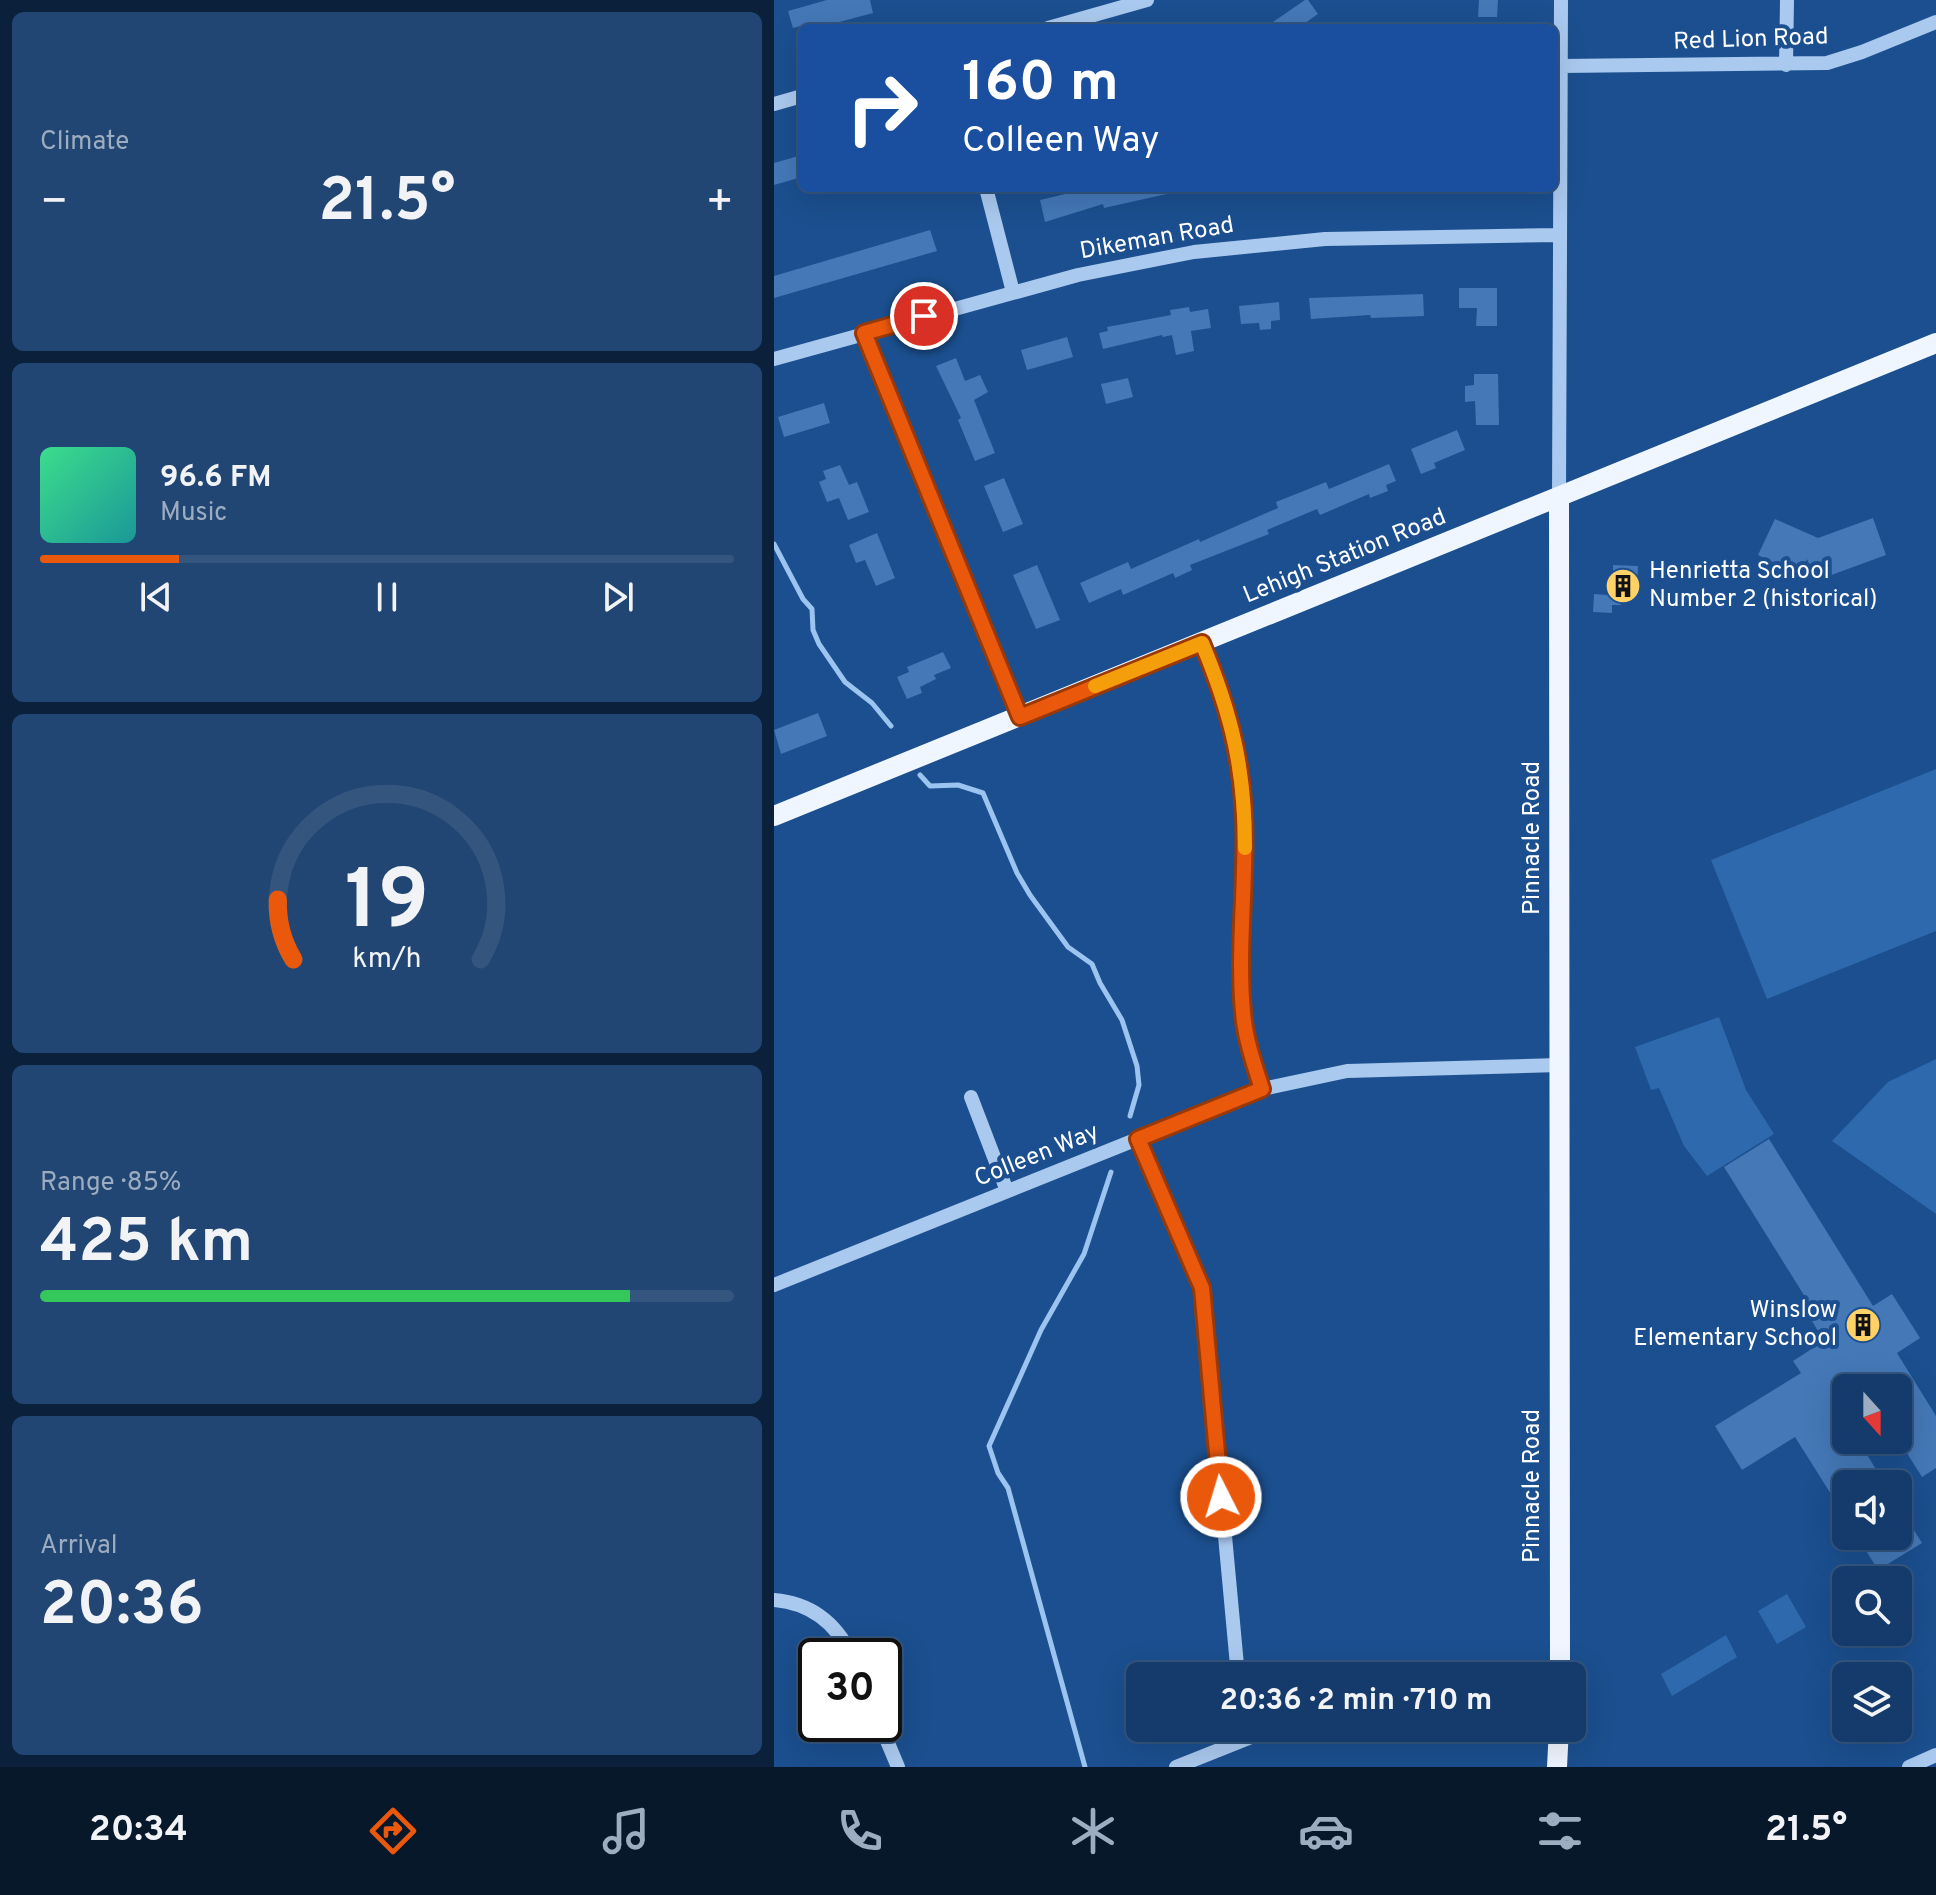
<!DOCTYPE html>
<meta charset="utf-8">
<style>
:root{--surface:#143b6b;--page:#214673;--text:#f1f3f6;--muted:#9dadc1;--line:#33557e;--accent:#ea580c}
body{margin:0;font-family:Overpass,sans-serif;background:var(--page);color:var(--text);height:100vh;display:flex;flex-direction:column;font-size:30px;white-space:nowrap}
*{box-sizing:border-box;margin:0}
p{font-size:26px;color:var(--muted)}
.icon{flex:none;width:44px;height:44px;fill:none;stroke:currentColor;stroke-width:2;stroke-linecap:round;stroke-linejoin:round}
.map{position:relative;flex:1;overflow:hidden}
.sheet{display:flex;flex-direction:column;gap:12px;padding:12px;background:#0b203b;width:774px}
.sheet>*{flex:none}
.top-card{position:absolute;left:24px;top:24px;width:760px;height:168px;border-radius:12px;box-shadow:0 8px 32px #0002,0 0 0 2px var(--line);background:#1a4fa0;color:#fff;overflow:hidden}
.needle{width:52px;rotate:159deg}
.controls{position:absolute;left:1058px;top:1374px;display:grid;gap:16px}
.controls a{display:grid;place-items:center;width:80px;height:80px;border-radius:12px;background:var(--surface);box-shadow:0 8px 32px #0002,0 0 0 2px var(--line);font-size:40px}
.speed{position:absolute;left:24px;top:1638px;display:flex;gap:16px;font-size:40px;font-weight:700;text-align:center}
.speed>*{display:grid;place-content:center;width:104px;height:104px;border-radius:50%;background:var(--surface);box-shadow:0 8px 32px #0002,0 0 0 2px var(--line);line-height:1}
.speed .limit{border:4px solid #111;border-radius:12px;background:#fff;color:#111}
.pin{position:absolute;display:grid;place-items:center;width:68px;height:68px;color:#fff;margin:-34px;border:4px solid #fff;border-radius:50%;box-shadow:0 2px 8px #0007}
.me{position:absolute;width:88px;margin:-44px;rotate:355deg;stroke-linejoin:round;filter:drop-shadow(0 0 6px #0008)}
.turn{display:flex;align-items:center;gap:28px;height:168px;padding:0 32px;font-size:36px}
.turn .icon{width:104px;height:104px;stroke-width:2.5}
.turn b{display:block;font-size:56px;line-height:68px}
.big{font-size:60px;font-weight:700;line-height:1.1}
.sheet .tile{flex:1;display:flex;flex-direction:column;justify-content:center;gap:12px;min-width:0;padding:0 28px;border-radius:12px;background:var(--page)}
.sheet .dial{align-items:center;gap:0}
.dial svg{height:208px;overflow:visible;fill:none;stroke:var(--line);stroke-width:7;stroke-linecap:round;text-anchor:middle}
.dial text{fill:var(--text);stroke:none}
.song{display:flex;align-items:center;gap:24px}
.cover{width:96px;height:96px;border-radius:12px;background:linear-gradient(135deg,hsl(150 70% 55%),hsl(180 70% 35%))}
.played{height:8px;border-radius:4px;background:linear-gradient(90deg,var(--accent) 20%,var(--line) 20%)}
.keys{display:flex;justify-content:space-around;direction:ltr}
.heat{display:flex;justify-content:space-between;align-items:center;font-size:44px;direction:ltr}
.charge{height:12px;border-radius:6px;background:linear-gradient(90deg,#34c759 85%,var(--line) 0)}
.trip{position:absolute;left:352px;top:1662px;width:460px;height:80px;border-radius:12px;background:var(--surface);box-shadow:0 8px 32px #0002,0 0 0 2px var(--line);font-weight:700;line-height:80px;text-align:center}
.tab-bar{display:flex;height:128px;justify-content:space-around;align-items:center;background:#08182b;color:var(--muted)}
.tab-bar .icon{width:56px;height:56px}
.tab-bar .selected{color:var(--accent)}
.tab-bar b{font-size:36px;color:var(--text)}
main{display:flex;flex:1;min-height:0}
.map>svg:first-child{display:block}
.green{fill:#2e69ad}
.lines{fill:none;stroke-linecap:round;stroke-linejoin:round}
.stream{stroke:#9cc4f0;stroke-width:5}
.building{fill:#4478b7}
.minor{stroke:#a9c9ee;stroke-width:14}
.major{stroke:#f0f6ff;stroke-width:20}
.route-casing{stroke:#983908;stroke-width:20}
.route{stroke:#ea580c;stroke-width:14}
.slow{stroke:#f59e0b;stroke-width:14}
.labels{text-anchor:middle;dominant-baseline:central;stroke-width:8;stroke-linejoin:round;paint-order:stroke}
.street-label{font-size:24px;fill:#fff;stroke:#1b4f8f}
.poi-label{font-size:24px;fill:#fff;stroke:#1b4f8f;text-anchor:start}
</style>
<main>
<section class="sheet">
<div class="tile"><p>Climate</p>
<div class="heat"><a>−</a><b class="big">21.5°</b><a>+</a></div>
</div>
<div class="tile">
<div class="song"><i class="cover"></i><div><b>96.6 FM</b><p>Music</p></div></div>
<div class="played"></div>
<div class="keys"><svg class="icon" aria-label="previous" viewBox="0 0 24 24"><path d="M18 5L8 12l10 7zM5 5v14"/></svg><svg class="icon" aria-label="pause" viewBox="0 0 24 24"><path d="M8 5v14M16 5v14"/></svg><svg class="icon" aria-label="next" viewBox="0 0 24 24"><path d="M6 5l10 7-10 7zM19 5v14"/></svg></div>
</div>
<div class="tile dial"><svg viewBox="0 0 100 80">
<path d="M14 69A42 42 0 1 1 86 69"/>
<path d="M14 69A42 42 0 0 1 8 46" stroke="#ea580c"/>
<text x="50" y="56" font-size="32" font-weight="700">19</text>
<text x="50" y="72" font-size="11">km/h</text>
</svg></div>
<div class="tile"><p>Range · 85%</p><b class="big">425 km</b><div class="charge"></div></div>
<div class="tile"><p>Arrival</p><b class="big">20:36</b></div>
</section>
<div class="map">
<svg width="1162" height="1767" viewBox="0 0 1162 1767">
<rect width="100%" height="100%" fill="#1b4f8f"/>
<path class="green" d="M 1162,769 L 1162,931 L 993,999 L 937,860 Z
M 945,1017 L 972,1090 L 1000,1134 L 933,1176 L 910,1146 L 885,1088 L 877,1090 L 861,1047 Z
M 1162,1059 L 1162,1214 L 1058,1141 L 1114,1082 Z
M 1013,1594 L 1032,1627 L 1003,1644 L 984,1611 Z
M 952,1635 L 963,1657 L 898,1696 L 887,1674 Z"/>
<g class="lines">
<path class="stream" d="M 0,544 L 29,599 L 38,609 L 39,630 L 45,644 L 71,682 L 98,703 L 117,726
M 146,775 L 156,786 L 184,785 L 209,793 L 243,873 L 256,895 L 294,947 L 318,964 L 326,983 L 348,1020 L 363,1066 L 365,1085 L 356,1116
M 311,1767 L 234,1488 L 224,1473 L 215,1446 L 267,1330 L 310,1254 L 337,1172"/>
</g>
<path class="building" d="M 53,0 L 96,0 L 99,13 L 43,28 L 42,22 L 19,28 L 14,11 Z
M 531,0 L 534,0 L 544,14 L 524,28 L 490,28 Z
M 705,0 L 724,0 L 723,17 L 704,17 Z
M 28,155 L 28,177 L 0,185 L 0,163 Z
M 317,188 L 397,188 L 397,193 L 330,208 L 329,204 L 271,222 L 266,200 Z
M 156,230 L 163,251 L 0,298 L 0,276 Z
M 685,288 L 723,288 L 723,326 L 702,326 L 703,308 L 685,308 Z
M 649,294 L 650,316 L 597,318 L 596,315 L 537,319 L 535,298 Z
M 505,302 L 506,320 L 497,321 L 497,329 L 486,330 L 485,323 L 467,324 L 465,306 Z
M 415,307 L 416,312 L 434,309 L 437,328 L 417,331 L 420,351 L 402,355 L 398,335 L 389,337 L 388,335 L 329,349 L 325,333 L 334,331 L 333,327 L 397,315 L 396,310 Z
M 293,337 L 299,357 L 253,370 L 247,350 Z
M 182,358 L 191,381 L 206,375 L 214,392 L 200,400 L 221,453 L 201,461 L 184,420 L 187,418 L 162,366 Z
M 700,374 L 724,374 L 725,425 L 702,425 L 701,401 L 691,402 L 691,386 L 700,385 Z
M 354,378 L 359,397 L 332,404 L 327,384 Z
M 50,403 L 56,423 L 10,437 L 4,417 Z
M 683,430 L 691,450 L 660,463 L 662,468 L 647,474 L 637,449 Z
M 615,464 L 622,481 L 612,485 L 614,491 L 596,498 L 595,494 L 546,515 L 543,509 L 493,530 L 495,534 L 416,565 L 418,570 L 401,578 L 399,573 L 349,595 L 347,589 L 315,603 L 306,583 L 354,562 L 357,569 L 425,539 L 426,542 L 504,508 L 502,502 L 552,482 L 555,489 Z
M 66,465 L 75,485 L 83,482 L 95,512 L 74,520 L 65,498 L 53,502 L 45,482 L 52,479 L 49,471 Z
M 230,478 L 249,524 L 229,532 L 210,486 Z
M 1099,518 L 1112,555 L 1041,581 L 1033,559 L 1025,579 L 1004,570 L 1006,566 L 984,555 L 1001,519 L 1044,538 Z
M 103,533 L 121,578 L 102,586 L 91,560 L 82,563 L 75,545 Z
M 263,565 L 286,620 L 262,629 L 239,575 Z
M 839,565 L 864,566 L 863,591 L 848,590 L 847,605 L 838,605 L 838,613 L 819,612 L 820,594 L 833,595 L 834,582 L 839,583 Z
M 169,652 L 177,668 L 160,675 L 162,679 L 146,687 L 148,693 L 133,699 L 123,677 L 135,672 L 133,667 Z
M 44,713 L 53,736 L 7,754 L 0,730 Z
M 995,1139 L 1099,1306 L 1118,1294 L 1146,1338 L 1123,1353 L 1162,1416 L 1162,1468 L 1148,1477 L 1124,1439 L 1124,1388 L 1072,1388 L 1072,1401 L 1063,1407 L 1072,1421 L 1072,1440 L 1084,1440 L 1111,1484 L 1072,1484 L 1072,1518 L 1021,1437 L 968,1470 L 941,1426 L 1027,1373 L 1019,1361 L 1050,1341 L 1032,1311 L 1038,1308 L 950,1167 Z
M 1124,1505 L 1148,1543 L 1104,1570 L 1083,1536 L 1124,1536 Z"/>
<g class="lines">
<path class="minor" d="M 274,28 L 373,0
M 1012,65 L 1013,0
M 787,66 L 1053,63 L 1088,52 L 1162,22
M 0,104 L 28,96
M 212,188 L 239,292
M 90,333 L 246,717
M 0,359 L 304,275 L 420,252 L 551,239 L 785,235
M 785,497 L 787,0
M 428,643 C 452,700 467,754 470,815 C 473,881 463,947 469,1012 C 471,1038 480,1064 488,1089
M 197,1097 L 233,1191
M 364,1139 L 428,1288 L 464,1676
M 0,1285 L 488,1089 L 573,1071 L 785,1065
M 0,1600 C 37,1603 62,1623 78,1656
M 106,1724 L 124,1767
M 402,1767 L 500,1728
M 1135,1767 L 1162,1755"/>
<path class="major" d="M 785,497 L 786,1676
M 0,816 L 1162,343
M 783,1767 L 785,1728"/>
</g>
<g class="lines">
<defs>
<path id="route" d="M 150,316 L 90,333 L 246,717 L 428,643 C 452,701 467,752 470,815 C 473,881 463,946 469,1012 C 471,1038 480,1064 488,1089 L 364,1139 L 428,1288 L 447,1497"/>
</defs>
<use href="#route" class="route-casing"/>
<use href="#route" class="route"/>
<path class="slow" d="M 321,686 L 428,643 C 458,715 471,770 471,848"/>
</g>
<defs>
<symbol id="building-disc" viewBox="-11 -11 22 22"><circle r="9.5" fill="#ffd166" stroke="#1b4f8f"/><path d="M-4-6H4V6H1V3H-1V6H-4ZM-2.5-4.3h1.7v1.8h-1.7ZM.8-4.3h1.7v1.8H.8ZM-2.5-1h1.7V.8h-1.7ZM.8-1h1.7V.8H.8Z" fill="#111"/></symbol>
</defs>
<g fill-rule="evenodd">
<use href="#building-disc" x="829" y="566" width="40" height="40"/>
<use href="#building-disc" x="1069" y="1305" width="40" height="40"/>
</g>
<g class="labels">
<g class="street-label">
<text transform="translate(977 40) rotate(-2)">Red Lion Road</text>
<text transform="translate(383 239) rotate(-10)">Dikeman Road</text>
<text transform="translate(571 557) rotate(-22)">Lehigh Station Road</text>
<text transform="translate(759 838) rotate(-90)">Pinnacle Road</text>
<text transform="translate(263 1156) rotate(-22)">Colleen Way</text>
<text transform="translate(759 1486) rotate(-90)">Pinnacle Road</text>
</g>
<g class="poi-label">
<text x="875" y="572">Henrietta School<tspan x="875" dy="28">Number 2 (historical)</tspan></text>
<text x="1063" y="1311" text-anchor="end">Winslow<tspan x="1063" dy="28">Elementary School</tspan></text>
</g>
</g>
</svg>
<div class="controls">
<a><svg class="needle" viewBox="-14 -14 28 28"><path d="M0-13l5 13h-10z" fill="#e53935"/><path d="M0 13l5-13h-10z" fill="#9dadc1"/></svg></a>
<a><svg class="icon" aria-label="sound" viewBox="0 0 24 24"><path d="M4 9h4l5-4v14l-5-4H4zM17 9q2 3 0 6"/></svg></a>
<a><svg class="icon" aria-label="search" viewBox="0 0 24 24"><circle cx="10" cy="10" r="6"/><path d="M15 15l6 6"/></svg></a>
<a><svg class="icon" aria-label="layers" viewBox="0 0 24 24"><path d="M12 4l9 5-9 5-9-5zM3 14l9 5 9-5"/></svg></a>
</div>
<div class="speed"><div class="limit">30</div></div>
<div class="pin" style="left:150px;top:316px;background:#d93025"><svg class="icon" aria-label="arrive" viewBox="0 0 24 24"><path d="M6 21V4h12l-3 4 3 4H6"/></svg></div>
<svg class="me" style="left:447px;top:1497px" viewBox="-20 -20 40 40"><circle r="17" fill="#ea580c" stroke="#fff" stroke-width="3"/><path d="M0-11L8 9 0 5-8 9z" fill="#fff"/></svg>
<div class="trip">20:36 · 2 min · 710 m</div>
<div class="top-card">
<div class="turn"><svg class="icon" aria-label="right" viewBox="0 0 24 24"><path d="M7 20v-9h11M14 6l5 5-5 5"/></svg><div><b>160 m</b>Colleen Way</div></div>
</div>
</div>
</main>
<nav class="tab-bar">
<b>20:34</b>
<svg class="icon selected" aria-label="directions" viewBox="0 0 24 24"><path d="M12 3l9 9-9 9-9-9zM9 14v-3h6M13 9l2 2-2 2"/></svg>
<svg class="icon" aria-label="music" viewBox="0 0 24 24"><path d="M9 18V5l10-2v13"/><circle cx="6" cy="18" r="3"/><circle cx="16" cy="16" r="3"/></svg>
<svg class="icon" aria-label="phone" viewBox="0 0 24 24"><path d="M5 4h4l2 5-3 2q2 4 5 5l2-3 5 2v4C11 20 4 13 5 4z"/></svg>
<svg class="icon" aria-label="climate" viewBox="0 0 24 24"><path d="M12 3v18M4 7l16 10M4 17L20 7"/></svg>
<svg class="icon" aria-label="car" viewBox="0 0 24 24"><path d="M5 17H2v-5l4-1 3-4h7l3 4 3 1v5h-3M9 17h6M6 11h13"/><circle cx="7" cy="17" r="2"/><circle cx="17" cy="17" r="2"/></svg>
<svg class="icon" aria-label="filters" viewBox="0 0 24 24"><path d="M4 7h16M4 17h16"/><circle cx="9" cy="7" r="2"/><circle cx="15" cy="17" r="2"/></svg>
<b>21.5°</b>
</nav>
